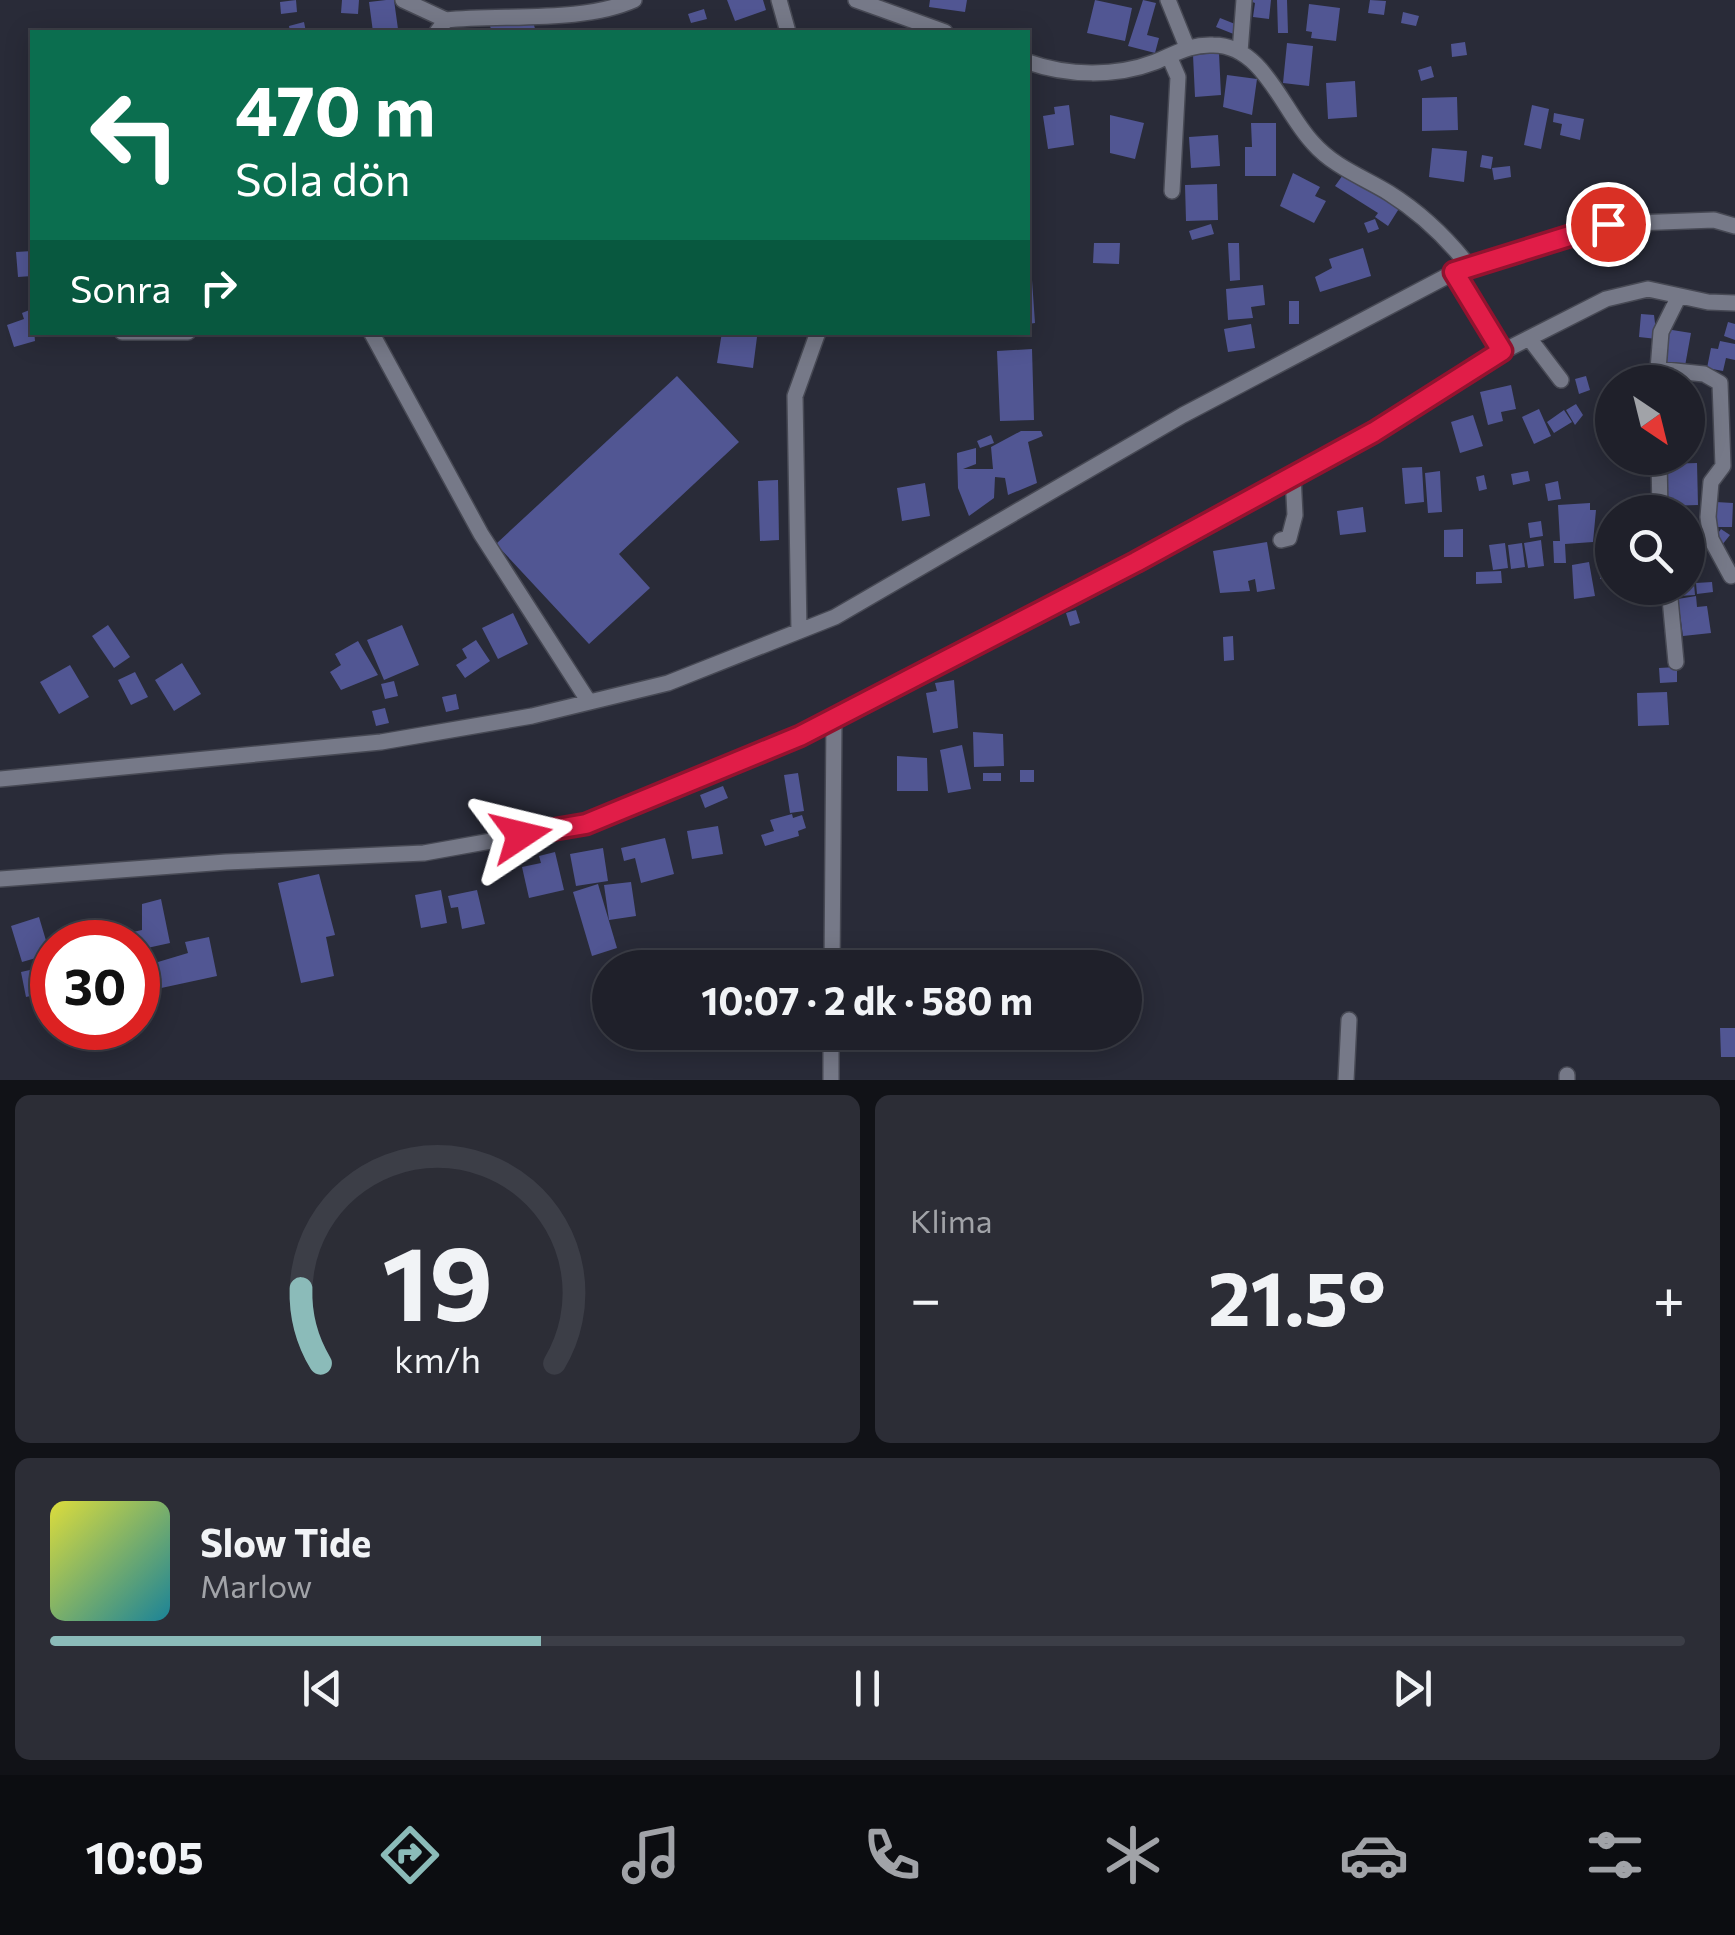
<!DOCTYPE html>
<html lang="tr">
<meta charset="utf-8">
<style>
:root{--surface:#1f202a;--page:#2c2d36;--text:#f1f3f6;--muted:#a1a3a8;--line:#3c3e47;--accent:#8bbbb9}
body{margin:0;font-family:Commissioner,sans-serif;background:var(--page);color:var(--text);height:100vh;display:flex;flex-direction:column;font-size:38px;white-space:nowrap}
*{box-sizing:border-box;margin:0}
p{font-size:32px;color:var(--muted)}
.icon{flex:none;width:55px;height:55px;fill:none;stroke:currentColor;stroke-width:2;stroke-linecap:round;stroke-linejoin:round}
.map{position:relative;height:1080px;overflow:hidden}
.sheet{display:flex;flex-direction:column;gap:15px;padding:15px;background:#111217;flex:1}
.sheet>*{flex:none}
.guide{position:absolute;left:30px;top:30px;width:1000px;height:305px;border-radius:0px;box-shadow:0 5px 25px #0003,0 0 0 2px var(--line);background:#0b6e4f;color:#fff;overflow:hidden}
.needle{width:65px;rotate:145deg}
.tools{position:absolute;left:1595px;top:365px;display:grid;gap:20px}
.tools a{display:grid;place-items:center;width:110px;height:110px;border-radius:50%;background:var(--surface);box-shadow:0 5px 25px #0003,0 0 0 2px var(--line);font-size:50px}
.speed{position:absolute;left:30px;top:920px;display:flex;gap:20px;font-size:50px;font-weight:700;text-align:center}
.speed>*{display:grid;place-content:center;width:130px;height:130px;border-radius:50%;background:var(--surface);box-shadow:0 5px 25px #0003,0 0 0 2px var(--line);line-height:1}
.speed .limit{border:15px solid #d22;background:#fff;color:#111}
.pin{position:absolute;display:grid;place-items:center;width:85px;height:85px;color:#fff;margin:-42px;border:5px solid #fff;border-radius:50%;box-shadow:0 2px 10px #0007}
.me{position:absolute;width:110px;margin:-55px;rotate:80deg;stroke-linejoin:round;filter:drop-shadow(0 0 8px #0008)}
.turn{display:flex;align-items:center;gap:35px;height:210px;padding:0 40px;font-size:45px}
.turn .icon{width:130px;height:130px;stroke-width:2.5}
.turn b{display:block;font-size:70px;line-height:85px}
.then{display:flex;align-items:center;height:95px;padding:0 40px;background:#0003;gap:20px;font-size:38px}
.big{font-size:75px;font-weight:700;line-height:1.1}
.sheet .widget{flex:1;display:flex;flex-direction:column;justify-content:center;gap:15px;min-width:0;padding:0 35px;border-radius:15px;background:var(--page)}
.sheet .dial{align-items:center;gap:0}
.dial svg{height:260px;overflow:visible;fill:none;stroke:var(--line);stroke-width:7;stroke-linecap:round;text-anchor:middle}
.dial text{fill:var(--text);stroke:none}
.song{display:flex;align-items:center;gap:30px}
.cover{width:120px;height:120px;border-radius:15px;background:linear-gradient(135deg,hsl(60 70% 55%),hsl(190 70% 35%))}
.played{height:10px;border-radius:5px;background:linear-gradient(90deg,var(--accent) 30%,var(--line) 30%)}
.keys{display:flex;justify-content:space-around;direction:ltr}
.heat{display:flex;justify-content:space-between;align-items:center;font-size:55px;direction:ltr}
.sheet .tiles{flex:1;display:grid;gap:15px;grid-template-columns:1fr 1fr}
.widget:last-child{grid-column:span 2}
.trip{position:absolute;left:592px;top:950px;width:550px;height:100px;border-radius:50px;background:var(--surface);box-shadow:0 5px 25px #0003,0 0 0 2px var(--line);font-weight:700;line-height:100px;text-align:center}
.tabs{display:flex;height:160px;justify-content:space-around;align-items:center;background:#0c0d11;color:var(--muted)}
.tabs .icon{width:70px;height:70px}
.tabs .on{color:var(--accent)}
.tabs b{font-size:45px;color:var(--text)}
.map>svg:first-child{display:block}
.building{fill:#515693}
.lines{fill:none;stroke-linecap:round;stroke-linejoin:round}
.minor-casing{stroke:#474954;stroke-width:18}
.minor{stroke:#767988;stroke-width:15}
.route-casing{stroke:#92132f;stroke-width:25}
.route{stroke:#e11d48;stroke-width:18}
</style>
<div class="map">
<svg width="1735" height="1080" viewBox="0 0 1735 1080">
<rect width="100%" height="100%" fill="#292b38"/>
<path class="building" d="M 296,0 L 297,12 L 281,14 L 280,2 Z
M 342,0 L 359,0 L 358,14 L 341,13 Z
M 386,0 L 394,0 L 398,29 L 373,32 L 369,2 Z
M 727,0 L 763,0 L 766,10 L 735,21 Z
M 930,0 L 967,0 L 965,12 L 929,7 Z
M 1095,0 L 1132,8 L 1125,41 L 1087,33 Z
M 1143,0 L 1156,3 L 1147,35 L 1159,38 L 1155,53 L 1128,46 Z
M 1247,0 L 1271,0 L 1269,19 L 1253,17 L 1255,3 Z
M 1277,0 L 1287,0 L 1288,33 L 1278,33 Z
M 1370,0 L 1386,1 L 1384,15 L 1368,13 Z
M 1309,4 L 1340,8 L 1336,41 L 1311,38 L 1312,32 L 1306,31 Z
M 704,9 L 707,19 L 691,23 L 688,14 Z
M 1403,12 L 1419,16 L 1416,26 L 1401,23 Z
M 531,15 L 536,32 L 492,32 L 490,26 Z
M 1220,18 L 1240,26 L 1236,35 L 1216,27 Z
M 304,22 L 306,32 L 290,32 L 289,26 Z
M 1465,42 L 1467,55 L 1452,57 L 1451,44 Z
M 1287,43 L 1313,46 L 1309,86 L 1283,83 Z
M 1219,53 L 1221,95 L 1195,97 L 1193,55 Z
M 1431,66 L 1434,77 L 1421,81 L 1418,70 Z
M 1227,75 L 1257,79 L 1252,115 L 1223,107 Z
M 1355,81 L 1357,117 L 1328,119 L 1326,83 Z
M 1457,97 L 1458,130 L 1422,131 L 1422,98 Z
M 1069,105 L 1074,145 L 1048,149 L 1043,116 L 1055,114 L 1054,107 Z
M 1532,105 L 1549,109 L 1541,149 L 1524,145 Z
M 1554,113 L 1584,119 L 1580,140 L 1560,135 L 1562,124 L 1553,122 Z
M 1110,115 L 1144,123 L 1135,159 L 1110,153 Z
M 1251,123 L 1276,123 L 1276,176 L 1245,176 L 1245,147 L 1252,147 Z
M 1218,135 L 1220,166 L 1191,168 L 1189,137 Z
M 1432,148 L 1467,151 L 1464,182 L 1429,177 Z
M 1482,155 L 1493,157 L 1491,169 L 1480,167 Z
M 1510,166 L 1511,177 L 1494,180 L 1492,168 Z
M 1345,172 L 1400,207 L 1388,226 L 1375,217 L 1378,213 L 1335,186 Z
M 1293,173 L 1320,187 L 1315,196 L 1326,201 L 1314,223 L 1280,206 Z
M 1217,184 L 1218,220 L 1186,221 L 1185,185 Z
M 1375,219 L 1379,229 L 1368,233 L 1364,223 Z
M 1211,224 L 1214,234 L 1192,240 L 1189,231 Z
M 1094,243 L 1120,243 L 1119,264 L 1093,263 Z
M 1228,243 L 1239,243 L 1240,280 L 1230,281 Z
M 1363,248 L 1371,276 L 1320,292 L 1315,277 L 1332,268 L 1329,259 Z
M 32,251 L 32,276 L 18,277 L 16,252 Z
M 1028,280 L 1032,280 L 1035,323 L 1028,324 Z
M 1263,285 L 1265,305 L 1251,307 L 1253,318 L 1228,320 L 1226,289 Z
M 1289,301 L 1299,301 L 1299,324 L 1289,324 Z
M 32,309 L 35,341 L 14,347 L 7,325 L 24,319 L 22,313 Z
M 1641,314 L 1654,315 L 1657,339 L 1639,337 Z
M 1728,322 L 1735,324 L 1735,340 L 1724,336 Z
M 1251,324 L 1255,348 L 1228,352 L 1224,329 Z
M 1666,329 L 1691,333 L 1685,366 L 1660,363 Z
M 722,332 L 757,337 L 753,368 L 717,363 Z
M 1720,341 L 1735,344 L 1735,360 L 1726,358 L 1723,371 L 1707,368 L 1711,348 L 1718,349 Z
M 1032,349 L 1034,420 L 1000,421 L 997,351 Z
M 677,376 L 739,442 L 619,554 L 650,588 L 589,644 L 496,544 Z
M 1586,376 L 1590,390 L 1579,394 L 1575,379 Z
M 1511,385 L 1516,409 L 1501,412 L 1503,421 L 1488,425 L 1480,392 Z
M 1576,404 L 1583,415 L 1575,425 L 1566,410 Z
M 1539,409 L 1551,436 L 1534,444 L 1522,417 Z
M 1564,410 L 1572,422 L 1554,433 L 1547,422 Z
M 1473,415 L 1483,446 L 1460,453 L 1451,422 Z
M 1021,431 L 1041,431 L 1043,436 L 1028,442 L 1037,483 L 1008,495 L 1005,478 L 995,477 L 994,498 L 969,516 L 958,488 L 957,453 L 976,448 L 976,464 L 963,469 L 993,469 L 991,447 Z
M 991,435 L 994,443 L 980,448 L 977,441 Z
M 1697,463 L 1698,505 L 1666,506 L 1665,464 Z
M 1422,467 L 1424,502 L 1405,504 L 1402,468 Z
M 1440,471 L 1442,512 L 1428,513 L 1425,473 Z
M 1528,471 L 1530,481 L 1513,485 L 1511,474 Z
M 1484,475 L 1487,489 L 1479,491 L 1476,477 Z
M 778,480 L 779,540 L 760,541 L 758,481 Z
M 1558,481 L 1561,499 L 1548,501 L 1545,484 Z
M 925,483 L 930,516 L 902,521 L 897,488 Z
M 1651,498 L 1653,512 L 1630,512 L 1629,501 Z
M 1716,502 L 1733,503 L 1732,527 L 1715,527 Z
M 1590,503 L 1590,510 L 1596,510 L 1593,542 L 1565,544 L 1566,563 L 1554,563 L 1553,541 L 1560,541 L 1558,505 Z
M 1363,507 L 1366,532 L 1340,535 L 1337,511 Z
M 1541,521 L 1543,536 L 1530,538 L 1528,523 Z
M 1463,529 L 1463,557 L 1444,557 L 1444,530 Z
M 1721,529 L 1730,535 L 1722,545 L 1714,539 Z
M 1612,533 L 1612,552 L 1602,553 L 1599,535 Z
M 1541,540 L 1544,566 L 1528,568 L 1524,543 Z
M 1267,542 L 1275,589 L 1257,592 L 1255,579 L 1248,581 L 1250,591 L 1220,593 L 1213,551 Z
M 1505,543 L 1508,568 L 1493,570 L 1489,545 Z
M 1522,543 L 1525,567 L 1511,569 L 1508,545 Z
M 1589,562 L 1595,596 L 1574,599 L 1572,565 Z
M 1600,568 L 1612,568 L 1612,579 L 1600,579 Z
M 1501,571 L 1502,583 L 1476,584 L 1476,572 Z
M 1712,582 L 1713,592 L 1697,594 L 1696,583 Z
M 1694,583 L 1695,595 L 1679,596 L 1678,588 Z
M 1629,588 L 1656,588 L 1656,594 L 1629,594 Z
M 1696,596 L 1697,607 L 1707,606 L 1711,633 L 1683,636 L 1678,599 Z
M 1076,610 L 1080,623 L 1070,626 L 1066,613 Z
M 513,613 L 528,644 L 498,659 L 482,628 Z
M 108,625 L 130,657 L 114,668 L 92,636 Z
M 402,625 L 419,665 L 384,680 L 367,640 Z
M 1233,636 L 1234,660 L 1224,661 L 1223,637 Z
M 476,640 L 490,661 L 465,678 L 456,665 L 467,658 L 462,649 Z
M 358,641 L 378,675 L 341,690 L 330,672 L 341,665 L 335,654 Z
M 182,663 L 201,694 L 174,711 L 155,680 Z
M 70,665 L 89,697 L 59,714 L 40,682 Z
M 1677,667 L 1677,682 L 1660,683 L 1659,668 Z
M 135,672 L 148,697 L 131,705 L 118,680 Z
M 954,680 L 958,728 L 933,733 L 926,693 L 937,691 L 935,683 Z
M 394,681 L 398,696 L 385,699 L 381,684 Z
M 1667,692 L 1669,725 L 1638,726 L 1637,693 Z
M 456,694 L 459,709 L 446,712 L 442,697 Z
M 385,708 L 389,723 L 376,726 L 372,711 Z
M 973,732 L 1003,734 L 1004,766 L 974,767 Z
M 962,745 L 971,789 L 948,793 L 940,750 Z
M 897,756 L 927,758 L 928,791 L 897,791 Z
M 1020,770 L 1034,770 L 1034,782 L 1020,782 Z
M 798,773 L 804,811 L 790,813 L 784,775 Z
M 983,773 L 1001,773 L 1001,781 L 983,781 Z
M 723,786 L 728,798 L 705,808 L 700,795 Z
M 792,814 L 793,818 L 802,815 L 806,828 L 798,831 L 799,836 L 765,846 L 761,835 L 774,831 L 770,820 Z
M 718,826 L 723,854 L 692,859 L 687,831 Z
M 665,838 L 674,874 L 641,883 L 635,858 L 624,861 L 621,848 Z
M 603,848 L 608,881 L 576,886 L 570,854 Z
M 555,852 L 564,890 L 529,898 L 522,867 L 541,863 L 539,856 Z
M 319,874 L 335,935 L 326,937 L 334,976 L 301,983 L 278,883 Z
M 631,882 L 636,916 L 609,920 L 604,885 Z
M 598,884 L 617,948 L 592,956 L 573,892 Z
M 441,890 L 447,923 L 421,928 L 415,895 Z
M 477,890 L 485,924 L 462,929 L 458,907 L 451,908 L 448,896 Z
M 161,899 L 170,943 L 138,950 L 133,932 L 142,930 L 142,904 Z
M 39,917 L 50,954 L 22,962 L 11,926 Z
M 209,937 L 217,976 L 138,993 L 138,968 L 188,953 L 185,942 Z
M 52,965 L 52,991 L 26,997 L 21,972 Z
M 1720,1028 L 1735,1028 L 1735,1057 L 1721,1057 Z"/>
<g class="lines">
<defs>
<path id="minor" d="M 403,0 L 446,20
M 779,0 L 788,32
M 856,0 L 945,32
M 1168,0 L 1187,47
M 437,32 L 446,20 C 502,14 583,23 634,0
M 1240,52 L 1244,0
M 1169,56 L 1178,77 L 1172,191
M 1028,62 C 1067,76 1116,77 1155,62 C 1175,54 1190,44 1213,45 C 1264,45 1283,112 1313,143 C 1334,167 1363,177 1389,193 C 1421,213 1445,236 1468,265
M 1453,272 L 1503,351
M 122,332 L 188,332
M 371,332 L 481,534 L 589,702
M 1529,338 L 1561,380
M 1656,369 L 1704,374 L 1720,383 L 1723,466 L 1711,482 L 1708,517 L 1711,539 L 1731,576
M 1657,382 L 1661,332 L 1679,296
M 1659,458 L 1660,512
M 1281,540 L 1289,538 L 1295,515 L 1293,476
M 1669,588 L 1676,662
M 799,631 L 795,396 L 818,332
M 0,779 L 381,742 L 532,716 L 668,683 L 835,617 L 1183,415 L 1468,265 L 1608,224 L 1714,220 L 1735,226
M 0,879 L 226,862 L 424,853 L 586,824 L 800,737 L 1136,563 L 1374,432 L 1488,359 L 1606,299 L 1648,289 L 1708,302 L 1735,303
M 832,968 L 834,719
M 831,1080 L 831,1032
M 1346,1080 L 1349,1020
M 1567,1080 L 1567,1075"/>
</defs>
<use href="#minor" class="minor-casing"/>
<use href="#minor" class="minor"/>
</g>
<g class="lines">
<defs>
<path id="route" d="M 521,835 L 586,824 L 800,736 L 1136,562 L 1374,432 L 1502,351 L 1454,272 L 1608,224"/>
</defs>
<use href="#route" class="route-casing"/>
<use href="#route" class="route"/>
</g>
</svg>
<div class="tools">
<a><svg class="needle" viewBox="-14 -14 28 28"><path d="M0-13l5 13h-10z" fill="#e53935"/><path d="M0 13l5-13h-10z" fill="#a1a3a8"/></svg></a>
<a><svg class="icon" aria-label="search" viewBox="0 0 24 24"><circle cx="10" cy="10" r="6"/><path d="M15 15l6 6"/></svg></a>
</div>
<div class="speed"><div class="limit">30</div></div>
<div class="pin" style="left:1608px;top:224px;background:#d93025"><svg class="icon" aria-label="arrive" viewBox="0 0 24 24"><path d="M6 21V4h12l-3 4 3 4H6"/></svg></div>
<svg class="me" style="left:521px;top:835px" viewBox="-20 -20 40 40"><path d="M0-17L14 15 0 8-14 15z" fill="#e11d48" stroke="#fff" stroke-width="4"/></svg>
<div class="trip">10:07 · 2 dk · 580 m</div>
<div class="guide">
<div class="turn"><svg class="icon" aria-label="left" viewBox="0 0 24 24"><path d="M17 20v-9H6M10 6l-5 5 5 5"/></svg><div><b>470 m</b>Sola dön</div></div>
<div class="then">Sonra<svg class="icon" aria-label="right" viewBox="0 0 24 24"><path d="M7 20v-9h11M14 6l5 5-5 5"/></svg></div>
</div>
</div>
<section class="sheet">
<div class="tiles">
<div class="widget dial"><svg viewBox="0 0 100 80">
<path d="M14 69A42 42 0 1 1 86 69"/>
<path d="M14 69A42 42 0 0 1 8 46" stroke="#8bbbb9"/>
<text x="50" y="56" font-size="32" font-weight="700">19</text>
<text x="50" y="72" font-size="11">km/h</text>
</svg></div>
<div class="widget"><p>Klima</p>
<div class="heat"><a>−</a><b class="big">21.5°</b><a>+</a></div>
</div>
<div class="widget">
<div class="song"><i class="cover"></i><div><b>Slow Tide</b><p>Marlow</p></div></div>
<div class="played"></div>
<div class="keys"><svg class="icon" aria-label="previous" viewBox="0 0 24 24"><path d="M18 5L8 12l10 7zM5 5v14"/></svg><svg class="icon" aria-label="pause" viewBox="0 0 24 24"><path d="M8 5v14M16 5v14"/></svg><svg class="icon" aria-label="next" viewBox="0 0 24 24"><path d="M6 5l10 7-10 7zM19 5v14"/></svg></div>
</div>
</div>
</section>
<nav class="tabs">
<b>10:05</b>
<svg class="icon on" aria-label="directions" viewBox="0 0 24 24"><path d="M12 3l9 9-9 9-9-9zM9 14v-3h6M13 9l2 2-2 2"/></svg>
<svg class="icon" aria-label="music" viewBox="0 0 24 24"><path d="M9 18V5l10-2v13"/><circle cx="6" cy="18" r="3"/><circle cx="16" cy="16" r="3"/></svg>
<svg class="icon" aria-label="phone" viewBox="0 0 24 24"><path d="M5 4h4l2 5-3 2q2 4 5 5l2-3 5 2v4C11 20 4 13 5 4z"/></svg>
<svg class="icon" aria-label="climate" viewBox="0 0 24 24"><path d="M12 3v18M4 7l16 10M4 17L20 7"/></svg>
<svg class="icon" aria-label="car" viewBox="0 0 24 24"><path d="M5 17H2v-5l4-1 3-4h7l3 4 3 1v5h-3M9 17h6M6 11h13"/><circle cx="7" cy="17" r="2"/><circle cx="17" cy="17" r="2"/></svg>
<svg class="icon" aria-label="filters" viewBox="0 0 24 24"><path d="M4 7h16M4 17h16"/><circle cx="9" cy="7" r="2"/><circle cx="15" cy="17" r="2"/></svg>
</nav>
